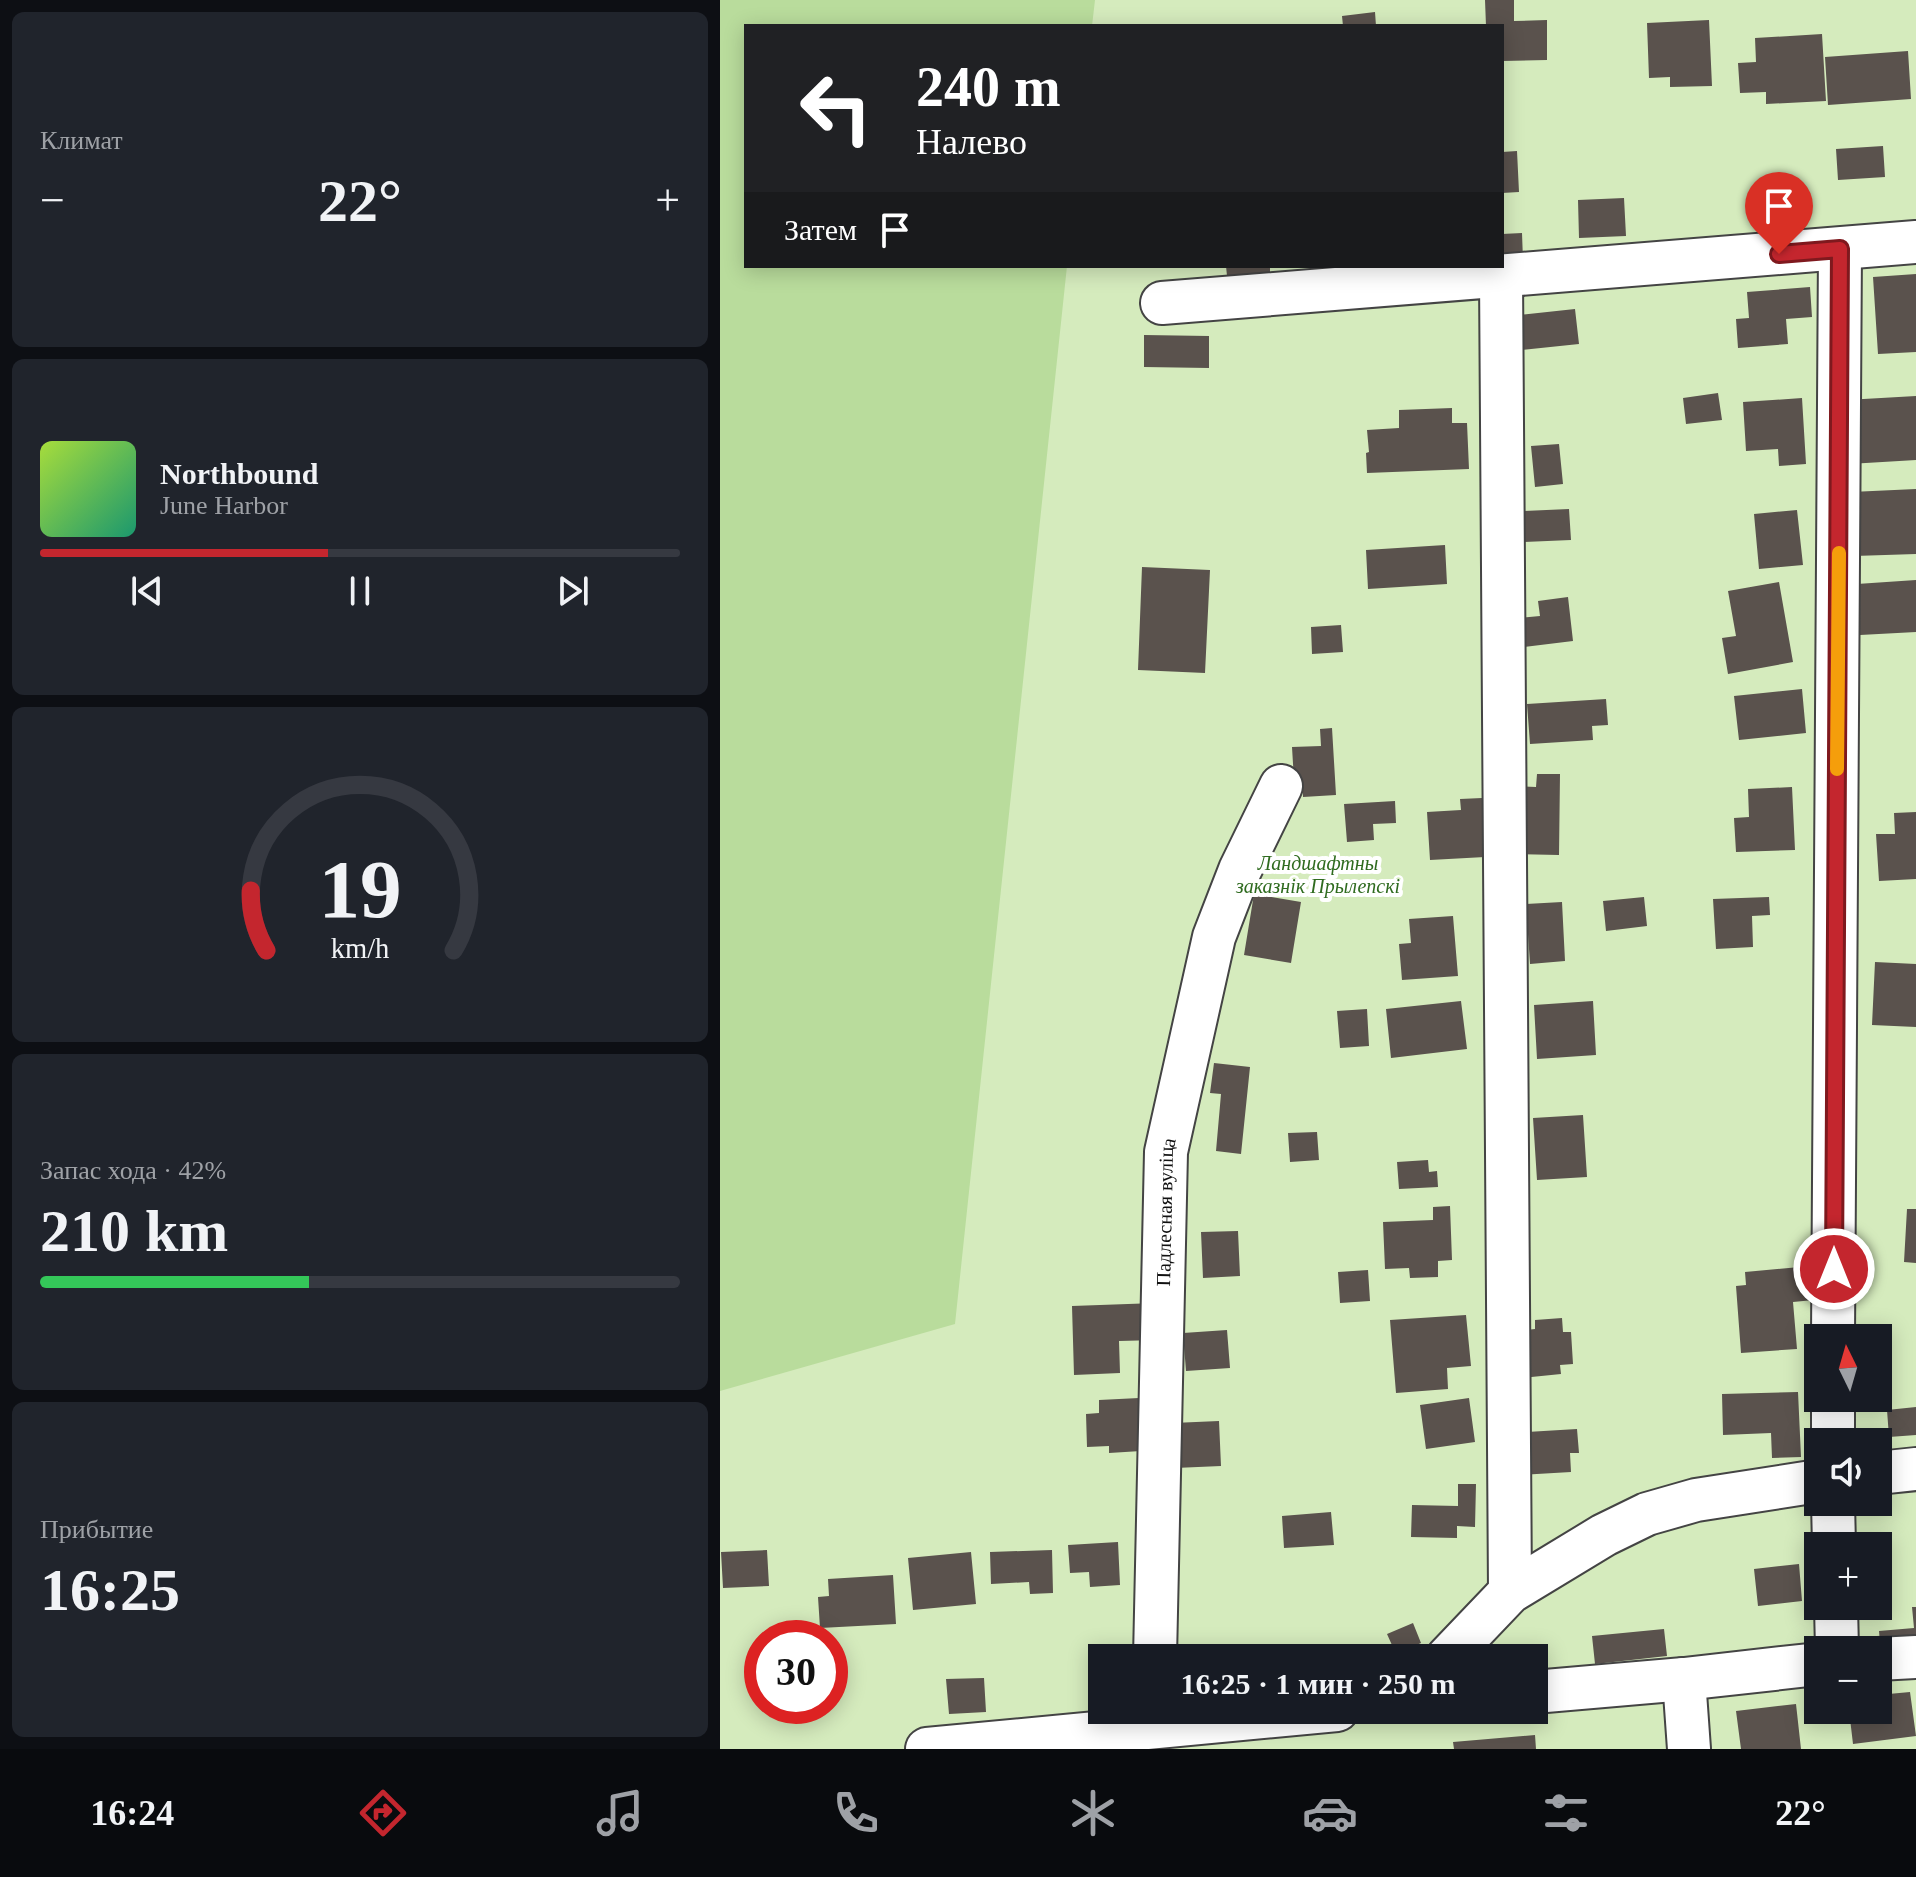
<!DOCTYPE html>
<html lang="ru">
<meta charset="utf-8">
<style>
:root{--surface:#171b24;--page:#20242c;--text:#f1f3f6;--muted:#9ea1a6;--line:#363941;--accent:#c4262e}
body{margin:0;font-family:Georgia,serif;background:var(--page);color:var(--text);height:100vh;display:flex;flex-direction:column;font-size:30px;white-space:nowrap}
*{box-sizing:border-box;margin:0}
p{font-size:26px;color:var(--muted)}
.icon{flex:none;width:44px;height:44px;fill:none;stroke:currentColor;stroke-width:2;stroke-linecap:round;stroke-linejoin:round}
.map{position:relative;flex:1;overflow:hidden}
.side{display:flex;flex-direction:column;gap:12px;padding:12px;background:#0d0f14;width:720px}
.side>*{flex:none}
.banner{position:absolute;left:24px;top:24px;width:760px;height:244px;border-radius:0px;box-shadow:0 4px 20px #0003;background:#202124;color:#fff;overflow:hidden}
.needle{width:52px;rotate:355deg}
.buttons{position:absolute;left:1084px;top:1324px;display:grid;gap:16px}
.buttons a{display:grid;place-items:center;width:88px;height:88px;border-radius:0px;background:var(--surface);box-shadow:0 4px 20px #0003;font-size:40px}
.speed{position:absolute;left:24px;top:1620px;display:flex;gap:16px;font-size:40px;font-weight:700;text-align:center}
.speed>*{display:grid;place-content:center;width:104px;height:104px;border-radius:50%;background:var(--surface);box-shadow:0 4px 20px #0003;line-height:1}
.speed .limit{border:12px solid #d22;background:#fff;color:#111}
.pin{position:absolute;display:grid;place-items:center;width:68px;height:68px;color:#fff;margin:-82px -34px;border-radius:50% 50% 50% 0;rotate:-45deg;box-shadow:0 0 8px #0007}
.pin .icon{rotate:45deg}
.me{position:absolute;width:88px;margin:-44px;rotate:0deg;stroke-linejoin:round;filter:drop-shadow(0 0 6px #0008)}
.turn{display:flex;align-items:center;gap:28px;height:168px;padding:0 40px;font-size:36px}
.turn .icon{width:104px;height:104px;stroke-width:2.5}
.turn b{display:block;font-size:56px;line-height:68px}
.then{display:flex;align-items:center;height:76px;padding:0 40px;background:#0003;gap:16px;font-size:30px}
.big{font-size:60px;font-weight:800;line-height:1.1}
.side .widget{flex:1;display:flex;flex-direction:column;justify-content:center;gap:12px;min-width:0;padding:0 28px;border-radius:12px;background:var(--page)}
.side .dial{align-items:center;gap:0}
.dial svg{height:208px;overflow:visible;fill:none;stroke:var(--line);stroke-width:7;stroke-linecap:round;text-anchor:middle}
.dial text{fill:var(--text);stroke:none}
.song{display:flex;align-items:center;gap:24px}
.cover{width:96px;height:96px;border-radius:12px;background:linear-gradient(135deg,hsl(80 70% 55%),hsl(160 70% 35%))}
.played{height:8px;border-radius:4px;background:linear-gradient(90deg,var(--accent) 45%,var(--line) 45%)}
.keys{display:flex;justify-content:space-around;direction:ltr}
.heat{display:flex;justify-content:space-between;align-items:center;font-size:44px;direction:ltr}
.charge{height:12px;border-radius:6px;background:linear-gradient(90deg,#34c759 42%,var(--line) 0)}
.trip{position:absolute;left:368px;top:1644px;width:460px;height:80px;border-radius:0px;background:var(--surface);box-shadow:0 4px 20px #0003;font-weight:800;line-height:80px;text-align:center}
.tabs{display:flex;height:128px;justify-content:space-around;align-items:center;background:#090b0e;color:var(--muted)}
.tabs .icon{width:56px;height:56px}
.tabs .current{color:var(--accent)}
.tabs b{font-size:36px;color:var(--text)}
main{display:flex;flex:1;min-height:0}
.map>svg:first-child{display:block}
.green{fill:#d5ebbd;fill-rule:evenodd}
.forest{fill:#b9dc9c}
.building{fill:#5a524d}
.lines{fill:none;stroke-linecap:round;stroke-linejoin:round}
.minor-casing{stroke:#444;stroke-width:46}
.minor{stroke:#fff;stroke-width:42}
.route-casing{stroke:#7f191e;stroke-width:20}
.route{stroke:#c4262e;stroke-width:14}
.slow{stroke:#f59e0b;stroke-width:14}
.labels{text-anchor:middle;dominant-baseline:central;stroke-width:8;stroke-linejoin:round;paint-order:stroke}
.park-label{font-size:20px;font-style:italic;fill:#2f6b1f;stroke:#fff}
.street-label{font-size:20px;fill:#111;stroke:#fff}
</style>
<main>
<section class="side">
<div class="widget"><p>Климат</p>
<div class="heat"><a>−</a><b class="big">22°</b><a>+</a></div>
</div>
<div class="widget">
<div class="song"><i class="cover"></i><div><b>Northbound</b><p>June Harbor</p></div></div>
<div class="played"></div>
<div class="keys"><svg class="icon" aria-label="previous" viewBox="0 0 24 24"><path d="M18 5L8 12l10 7zM5 5v14"/></svg><svg class="icon" aria-label="pause" viewBox="0 0 24 24"><path d="M8 5v14M16 5v14"/></svg><svg class="icon" aria-label="next" viewBox="0 0 24 24"><path d="M6 5l10 7-10 7zM19 5v14"/></svg></div>
</div>
<div class="widget dial"><svg viewBox="0 0 100 80">
<path d="M14 69A42 42 0 1 1 86 69"/>
<path d="M14 69A42 42 0 0 1 8 46" stroke="#c4262e"/>
<text x="50" y="56" font-size="32" font-weight="700">19</text>
<text x="50" y="72" font-size="11">km/h</text>
</svg></div>
<div class="widget"><p>Запас хода · 42%</p><b class="big">210 km</b><div class="charge"></div></div>
<div class="widget"><p>Прибытие</p><b class="big">16:25</b></div>
</section>
<div class="map">
<svg width="1196" height="1749" viewBox="0 0 1196 1749">
<rect width="100%" height="100%" fill="#fffdf5"/>
<path class="green" d="M 0,0 L 1196,0 L 1196,1749 L 0,1749 ZM 26,26 L 782,26 L 782,266 L 26,266 ZM 1098,1338 L 1158,1338 L 1158,1398 L 1098,1398 ZM 1098,1442 L 1158,1442 L 1158,1502 L 1098,1502 ZM 1098,1546 L 1158,1546 L 1158,1606 L 1098,1606 ZM 42,1638 L 110,1638 L 110,1706 L 42,1706 ZM 1098,1650 L 1158,1650 L 1158,1710 L 1098,1710 ZM 382,1658 L 814,1658 L 814,1710 L 382,1710 Z"/>
<path class="forest" d="M 0,0 L 375,0 L 372,26 L 26,26 L 26,266 L 347,266 L 235,1324 L 0,1391 Z"/>
<path class="building" d="M 765,0 L 794,0 L 794,21 L 827,20 L 827,60 L 782,61 L 782,26 L 766,26 Z
M 655,12 L 656,26 L 623,26 L 622,16 Z
M 989,20 L 992,86 L 950,87 L 950,77 L 929,78 L 927,23 Z
M 1102,34 L 1106,101 L 1046,104 L 1046,92 L 1020,93 L 1018,63 L 1036,62 L 1035,38 Z
M 1188,51 L 1191,99 L 1108,105 L 1105,57 Z
M 1163,146 L 1165,177 L 1118,180 L 1116,149 Z
M 797,151 L 799,192 L 782,193 L 782,152 Z
M 904,198 L 906,236 L 859,238 L 858,200 Z
M 802,233 L 803,260 L 782,261 L 782,234 Z
M 506,266 L 550,266 L 550,272 L 507,276 Z
M 1196,274 L 1196,352 L 1158,354 L 1153,277 Z
M 1090,287 L 1092,317 L 1066,319 L 1068,344 L 1018,348 L 1016,319 L 1029,318 L 1027,292 Z
M 855,309 L 859,344 L 792,351 L 789,316 Z
M 424,335 L 489,336 L 489,368 L 424,367 Z
M 998,393 L 1002,420 L 966,424 L 963,398 Z
M 1196,396 L 1196,460 L 1129,464 L 1126,400 Z
M 1082,398 L 1086,464 L 1059,466 L 1058,449 L 1026,451 L 1023,402 Z
M 732,408 L 732,423 L 747,423 L 749,469 L 647,473 L 646,453 L 649,452 L 647,430 L 679,428 L 679,410 Z
M 839,444 L 843,484 L 815,487 L 811,446 Z
M 1196,489 L 1196,554 L 1134,556 L 1131,492 Z
M 849,509 L 851,540 L 804,542 L 803,511 Z
M 1077,510 L 1083,565 L 1039,569 L 1034,514 Z
M 725,545 L 727,584 L 648,589 L 646,550 Z
M 422,567 L 490,570 L 485,673 L 418,670 Z
M 1196,580 L 1196,632 L 1140,635 L 1137,584 Z
M 1059,582 L 1073,662 L 1008,674 L 1002,638 L 1016,636 L 1008,591 Z
M 848,597 L 853,641 L 803,647 L 799,618 L 820,616 L 818,601 Z
M 621,625 L 623,652 L 592,654 L 591,627 Z
M 1082,689 L 1086,733 L 1019,740 L 1014,696 Z
M 886,699 L 888,725 L 872,726 L 873,740 L 810,744 L 807,704 Z
M 612,728 L 616,795 L 583,797 L 582,779 L 574,780 L 572,747 L 601,746 L 600,729 Z
M 817,774 L 840,774 L 839,855 L 794,854 L 796,786 L 816,787 Z
M 1072,787 L 1075,850 L 1016,852 L 1014,818 L 1029,817 L 1028,789 Z
M 762,798 L 765,857 L 710,860 L 707,812 L 741,810 L 740,799 Z
M 675,801 L 676,823 L 653,824 L 654,840 L 627,842 L 624,804 Z
M 1196,812 L 1196,879 L 1159,881 L 1156,834 L 1175,834 L 1174,813 Z
M 534,894 L 581,902 L 571,963 L 524,955 Z
M 924,897 L 927,926 L 886,931 L 883,901 Z
M 1049,897 L 1050,915 L 1032,916 L 1033,947 L 996,949 L 993,899 Z
M 842,902 L 845,961 L 810,964 L 806,904 Z
M 733,916 L 738,976 L 682,980 L 679,944 L 691,943 L 689,919 Z
M 1155,962 L 1196,964 L 1196,1027 L 1152,1025 Z
M 741,1001 L 747,1049 L 671,1058 L 666,1009 Z
M 873,1001 L 876,1055 L 817,1059 L 814,1005 Z
M 647,1009 L 649,1046 L 620,1048 L 617,1011 Z
M 494,1063 L 530,1067 L 521,1154 L 496,1151 L 501,1094 L 490,1093 Z
M 863,1115 L 867,1177 L 817,1180 L 813,1118 Z
M 597,1132 L 599,1160 L 570,1162 L 568,1133 Z
M 708,1160 L 709,1172 L 717,1171 L 718,1187 L 679,1189 L 677,1162 Z
M 730,1206 L 732,1260 L 718,1261 L 718,1277 L 690,1278 L 689,1268 L 665,1269 L 663,1222 L 713,1220 L 713,1207 Z
M 1187,1209 L 1196,1209 L 1196,1263 L 1184,1262 Z
M 518,1231 L 520,1276 L 483,1278 L 481,1232 Z
M 1101,1265 L 1104,1299 L 1073,1302 L 1077,1349 L 1021,1353 L 1016,1286 L 1026,1285 L 1025,1272 Z
M 648,1270 L 650,1301 L 620,1303 L 618,1272 Z
M 436,1303 L 437,1340 L 399,1341 L 400,1373 L 354,1375 L 352,1306 Z
M 746,1315 L 751,1366 L 727,1368 L 728,1389 L 676,1393 L 670,1320 Z
M 842,1318 L 843,1332 L 851,1332 L 853,1364 L 840,1365 L 841,1374 L 802,1378 L 798,1331 L 815,1329 L 815,1320 Z
M 507,1330 L 510,1368 L 466,1371 L 463,1333 Z
M 1078,1392 L 1081,1457 L 1052,1458 L 1051,1433 L 1003,1435 L 1002,1394 Z
M 419,1398 L 421,1451 L 389,1453 L 389,1446 L 367,1447 L 366,1414 L 379,1413 L 379,1400 Z
M 749,1398 L 755,1442 L 706,1449 L 700,1405 Z
M 1196,1407 L 1196,1435 L 1169,1437 L 1167,1410 Z
M 499,1421 L 501,1466 L 455,1468 L 453,1423 Z
M 857,1429 L 859,1453 L 850,1453 L 851,1472 L 799,1475 L 807,1432 Z
M 738,1484 L 756,1484 L 755,1527 L 737,1526 L 737,1538 L 691,1537 L 692,1505 L 738,1506 Z
M 611,1512 L 614,1545 L 564,1548 L 562,1516 Z
M 398,1542 L 400,1585 L 370,1587 L 369,1572 L 350,1573 L 348,1545 Z
M 47,1550 L 49,1586 L 3,1588 L 1,1552 Z
M 332,1550 L 333,1593 L 310,1594 L 309,1582 L 271,1584 L 270,1552 Z
M 251,1552 L 256,1604 L 193,1610 L 188,1558 Z
M 1079,1564 L 1082,1601 L 1038,1606 L 1034,1569 Z
M 173,1575 L 176,1624 L 100,1628 L 98,1597 L 109,1596 L 108,1579 Z
M 1192,1607 L 1196,1607 L 1196,1650 L 1161,1654 L 1159,1631 L 1194,1628 Z
M 693,1623 L 701,1643 L 676,1654 L 667,1634 Z
M 944,1629 L 947,1656 L 875,1664 L 872,1636 Z
M 264,1678 L 266,1712 L 229,1714 L 226,1679 Z
M 1190,1692 L 1196,1736 L 1133,1744 L 1129,1710 L 1158,1710 L 1158,1695 Z
M 1076,1704 L 1081,1749 L 1021,1749 L 1016,1711 Z
M 815,1735 L 816,1749 L 734,1749 L 733,1742 Z"/>
<g class="lines">
<defs>
<g id="minor">
<path d="M 781,276 L 790,1592"/>
<path d="M 442,303 L 1196,242"/>
<path d="M 1113,1338 L 1120,249"/>
<path d="M 1113,1442 L 1113,1398"/>
<path d="M 1158,1473 L 1196,1469"/>
<path d="M 1113,1502 L 1114,1546"/>
<path d="M 1116,1606 L 1117,1650"/>
<path id="s1" d="M 435,1658 L 446,1152 L 494,937 L 520,870 L 561,786"/>
<path d="M 727,1658 L 790,1592 L 884,1535 L 927,1514 L 976,1500 L 1098,1481"/>
<path d="M 1158,1659 L 1196,1657"/>
<path d="M 964,1679 L 969,1749"/>
<path d="M 814,1692 L 964,1679 L 1098,1664"/>
<path d="M 207,1749 L 617,1710"/>
</g>
</defs>
<use href="#minor" class="minor-casing"/>
<use href="#minor" class="minor"/>
</g>
<g class="lines">
<defs>
<path id="route" d="M 1059,254 L 1120,249 L 1114,1269"/>
</defs>
<use href="#route" class="route-casing"/>
<use href="#route" class="route"/>
<path class="slow" d="M 1117,769 L 1119,553"/>
</g>
<g class="labels">
<g class="park-label">
<text x="598" y="863">Ландшафтны<tspan x="598" dy="23">заказнік Прылепскі</tspan></text>
</g>
<g class="street-label">
<text stroke="none"><textPath href="#s1" startOffset="446">Падлесная вуліца</textPath></text>
</g>
</g>
</svg>
<div class="buttons">
<a><svg class="needle" viewBox="-14 -14 28 28"><path d="M0-13l5 13h-10z" fill="#e53935"/><path d="M0 13l5-13h-10z" fill="#9ea1a6"/></svg></a>
<a><svg class="icon" aria-label="sound" viewBox="0 0 24 24"><path d="M4 9h4l5-4v14l-5-4H4zM17 9q2 3 0 6"/></svg></a>
<a>+</a>
<a>−</a>
</div>
<div class="speed"><div class="limit">30</div></div>
<div class="pin" style="left:1059px;top:254px;background:#d93025"><svg class="icon" aria-label="arrive" viewBox="0 0 24 24"><path d="M6 21V4h12l-3 4 3 4H6"/></svg></div>
<svg class="me" style="left:1114px;top:1269px" viewBox="-20 -20 40 40"><circle r="17" fill="#c4262e" stroke="#fff" stroke-width="3"/><path d="M0-11L8 9 0 5-8 9z" fill="#fff"/></svg>
<div class="trip">16:25 · 1 мин · 250 m</div>
<div class="banner">
<div class="turn"><svg class="icon" aria-label="left" viewBox="0 0 24 24"><path d="M17 20v-9H6M10 6l-5 5 5 5"/></svg><div><b>240 m</b>Налево</div></div>
<div class="then">Затем<svg class="icon" aria-label="arrive" viewBox="0 0 24 24"><path d="M6 21V4h12l-3 4 3 4H6"/></svg></div>
</div>
</div>
</main>
<nav class="tabs">
<b>16:24</b>
<svg class="icon current" aria-label="directions" viewBox="0 0 24 24"><path d="M12 3l9 9-9 9-9-9zM9 14v-3h6M13 9l2 2-2 2"/></svg>
<svg class="icon" aria-label="music" viewBox="0 0 24 24"><path d="M9 18V5l10-2v13"/><circle cx="6" cy="18" r="3"/><circle cx="16" cy="16" r="3"/></svg>
<svg class="icon" aria-label="phone" viewBox="0 0 24 24"><path d="M5 4h4l2 5-3 2q2 4 5 5l2-3 5 2v4C11 20 4 13 5 4z"/></svg>
<svg class="icon" aria-label="climate" viewBox="0 0 24 24"><path d="M12 3v18M4 7l16 10M4 17L20 7"/></svg>
<svg class="icon" aria-label="car" viewBox="0 0 24 24"><path d="M5 17H2v-5l4-1 3-4h7l3 4 3 1v5h-3M9 17h6M6 11h13"/><circle cx="7" cy="17" r="2"/><circle cx="17" cy="17" r="2"/></svg>
<svg class="icon" aria-label="filters" viewBox="0 0 24 24"><path d="M4 7h16M4 17h16"/><circle cx="9" cy="7" r="2"/><circle cx="15" cy="17" r="2"/></svg>
<b>22°</b>
</nav>
